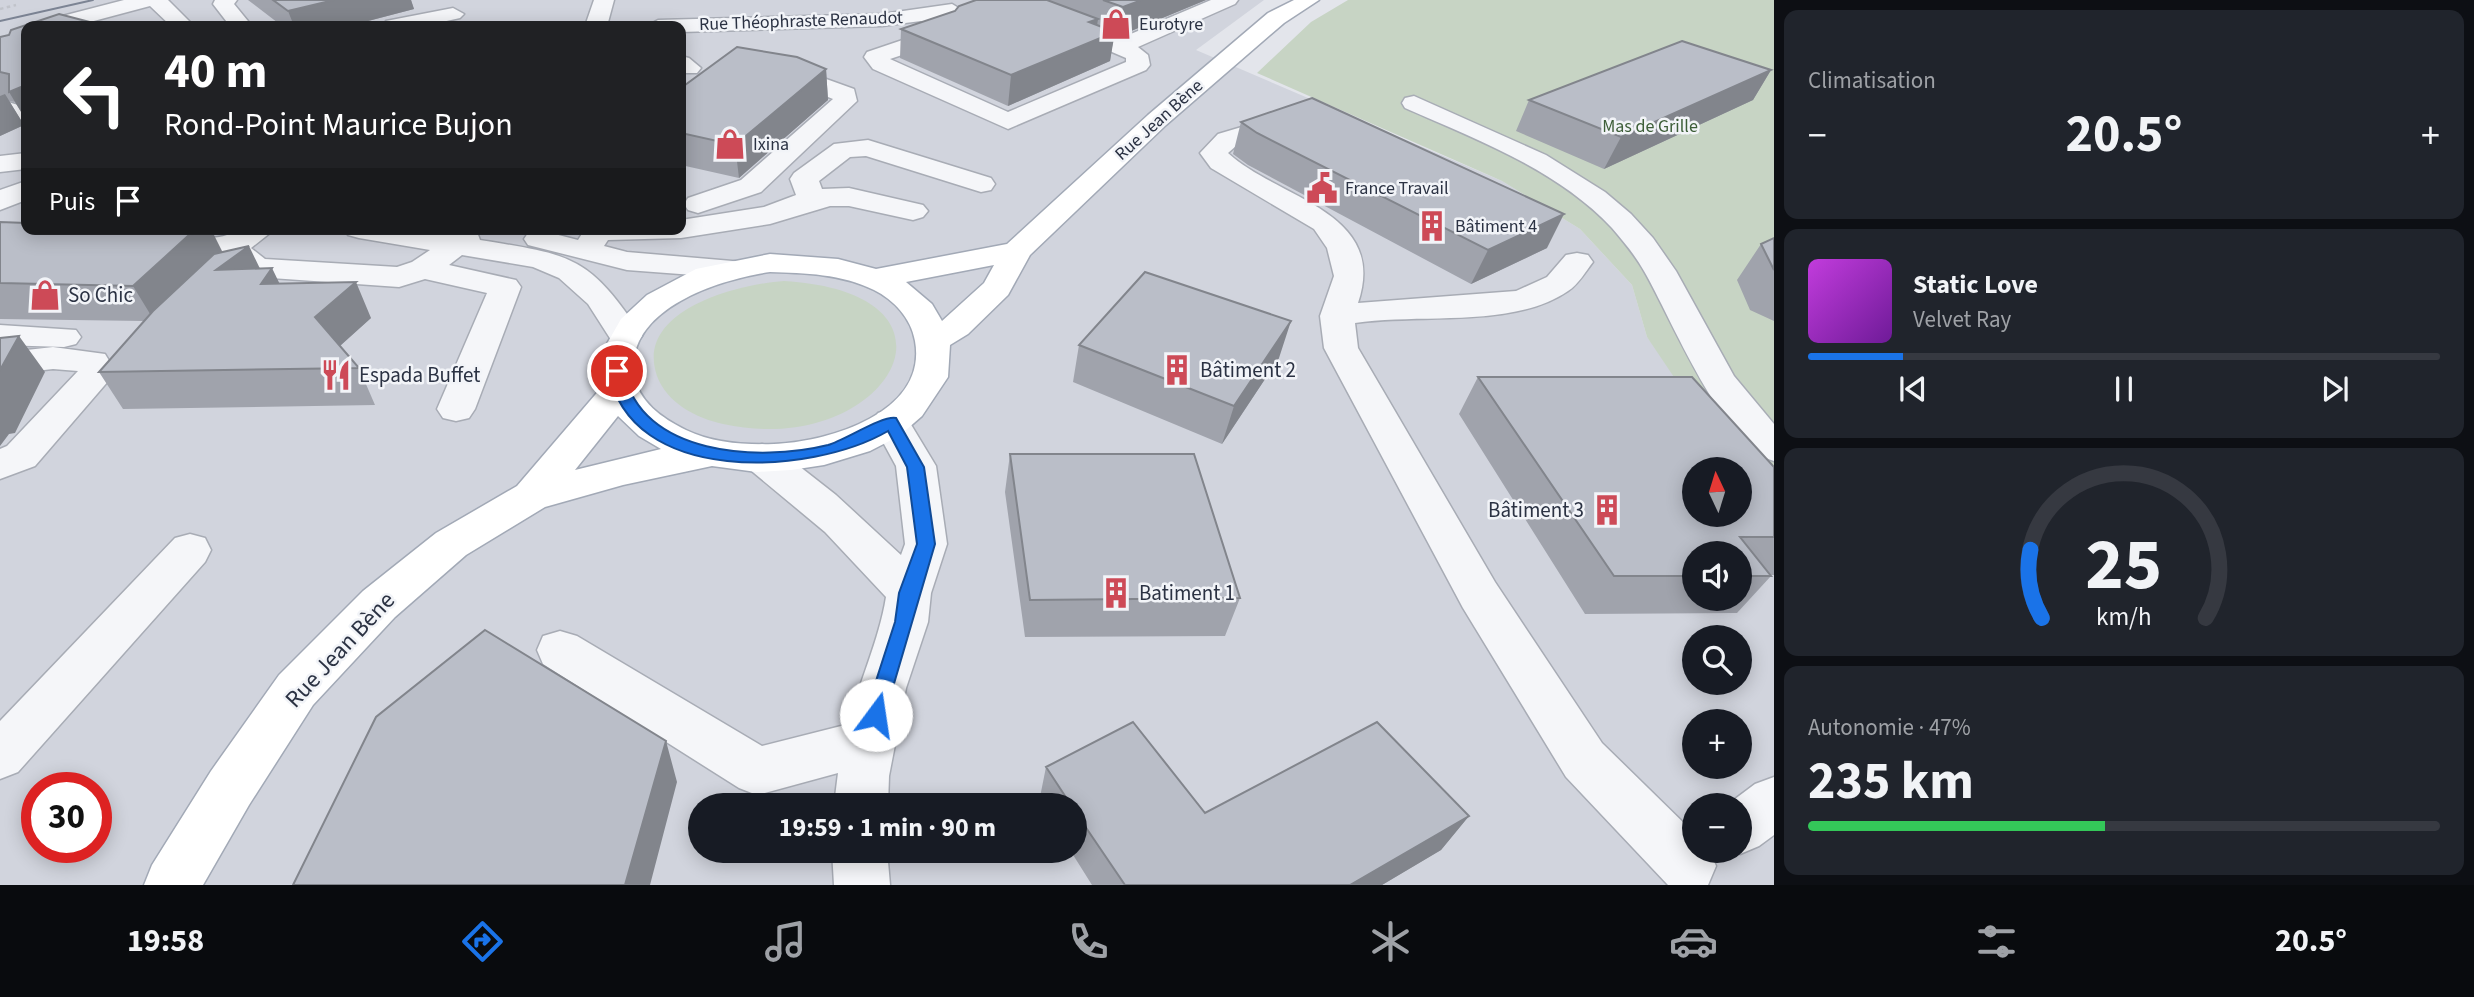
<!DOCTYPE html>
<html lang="fr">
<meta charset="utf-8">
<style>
:root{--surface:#171b24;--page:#20242c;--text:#f1f3f6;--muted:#9ea1a6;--line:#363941;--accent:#1a73e8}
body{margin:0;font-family:"Source Sans 3",sans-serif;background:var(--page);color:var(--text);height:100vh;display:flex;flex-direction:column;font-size:26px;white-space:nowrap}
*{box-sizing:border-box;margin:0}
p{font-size:23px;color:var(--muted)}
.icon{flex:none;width:38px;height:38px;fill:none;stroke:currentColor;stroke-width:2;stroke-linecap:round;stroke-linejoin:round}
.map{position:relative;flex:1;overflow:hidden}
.side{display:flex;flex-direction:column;gap:10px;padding:10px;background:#0d0f14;width:700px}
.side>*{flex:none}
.hud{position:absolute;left:21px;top:21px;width:665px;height:214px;border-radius:14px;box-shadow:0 4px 18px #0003;background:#202124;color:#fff;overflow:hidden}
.needle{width:46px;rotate:356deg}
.fabs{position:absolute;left:1682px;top:457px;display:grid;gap:14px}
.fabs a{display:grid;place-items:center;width:70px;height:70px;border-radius:50%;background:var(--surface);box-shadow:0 4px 18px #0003;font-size:35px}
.speed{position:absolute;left:21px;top:772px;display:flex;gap:14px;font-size:35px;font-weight:700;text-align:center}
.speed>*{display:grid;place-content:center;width:91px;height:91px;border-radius:50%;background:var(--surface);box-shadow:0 4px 18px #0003;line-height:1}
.speed .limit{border:10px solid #d22;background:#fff;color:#111}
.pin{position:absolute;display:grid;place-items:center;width:60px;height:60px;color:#fff;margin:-30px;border:4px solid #fff;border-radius:50%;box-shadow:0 2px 7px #0007}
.me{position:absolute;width:77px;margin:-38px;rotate:14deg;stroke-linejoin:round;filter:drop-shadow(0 0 5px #0008)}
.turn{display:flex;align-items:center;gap:24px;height:147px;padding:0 28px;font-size:32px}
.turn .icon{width:91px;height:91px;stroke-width:2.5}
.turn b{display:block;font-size:49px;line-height:60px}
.then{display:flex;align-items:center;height:66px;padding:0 28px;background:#0003;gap:14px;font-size:26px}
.big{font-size:52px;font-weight:700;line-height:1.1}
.side .tile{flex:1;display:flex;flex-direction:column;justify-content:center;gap:10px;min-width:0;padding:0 24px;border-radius:14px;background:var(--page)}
.side .dial{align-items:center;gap:0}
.dial svg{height:182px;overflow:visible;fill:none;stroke:var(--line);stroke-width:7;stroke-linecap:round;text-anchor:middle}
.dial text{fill:var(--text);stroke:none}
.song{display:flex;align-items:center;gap:21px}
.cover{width:84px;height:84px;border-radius:10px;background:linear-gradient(135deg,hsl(290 70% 55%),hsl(280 70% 35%))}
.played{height:7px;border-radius:4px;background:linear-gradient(90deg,var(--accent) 15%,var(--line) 15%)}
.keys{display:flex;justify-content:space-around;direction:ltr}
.heat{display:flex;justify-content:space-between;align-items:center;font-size:38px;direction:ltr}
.charge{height:10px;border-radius:5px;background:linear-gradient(90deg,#34c759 47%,var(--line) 0)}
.trip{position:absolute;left:688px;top:793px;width:399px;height:70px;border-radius:35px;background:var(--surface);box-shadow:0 4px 18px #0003;font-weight:700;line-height:70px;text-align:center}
.menu{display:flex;height:112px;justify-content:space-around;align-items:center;background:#090b0e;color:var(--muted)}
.menu .icon{width:49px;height:49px}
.menu .active{color:var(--accent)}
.menu b{font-size:32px;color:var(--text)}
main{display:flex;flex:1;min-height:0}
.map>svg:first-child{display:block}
.built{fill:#d1d4dd;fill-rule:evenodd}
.green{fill:#c7d4c4}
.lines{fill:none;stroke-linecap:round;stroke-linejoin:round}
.minor-casing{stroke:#a8acb5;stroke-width:3}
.major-casing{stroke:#a2a9b6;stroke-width:3}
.path{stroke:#c0c3ca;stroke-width:2.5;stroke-dasharray:3.5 3.5;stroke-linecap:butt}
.minor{fill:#f5f6f9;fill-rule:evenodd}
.major{fill:#fff;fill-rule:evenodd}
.tram{stroke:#7c8494;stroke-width:2}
.wall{fill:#a0a3ac;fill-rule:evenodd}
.shaded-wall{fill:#82858c}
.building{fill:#babec8;stroke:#82858c;stroke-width:2;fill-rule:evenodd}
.route{fill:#1a73e8;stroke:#114b97;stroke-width:2}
.labels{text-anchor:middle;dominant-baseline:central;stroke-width:5;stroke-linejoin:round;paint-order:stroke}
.far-street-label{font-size:18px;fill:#2b3243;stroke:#f2f4f8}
.far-poi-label{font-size:18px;fill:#2b3243;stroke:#f2f4f8;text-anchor:start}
.far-park-label{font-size:18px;fill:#3d5e38;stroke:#f2f4f8}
.poi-label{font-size:21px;fill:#2b3243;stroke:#f2f4f8;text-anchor:start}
.near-street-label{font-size:24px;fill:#2b3243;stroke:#f2f4f8}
</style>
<main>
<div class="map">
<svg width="1774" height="885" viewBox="0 0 1774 885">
<rect width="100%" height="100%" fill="#e3e5eb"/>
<path class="built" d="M 0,0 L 1264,0 L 1196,50 L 1502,181 L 1580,229 L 1632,285 L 1647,337 L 1774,496 L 1774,885 L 0,885 ZM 26,26 L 681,26 L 681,229 L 26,229 ZM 1694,469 L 1740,469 L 1740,514 L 1694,514 ZM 1694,553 L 1740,553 L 1740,598 L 1694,598 ZM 1694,637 L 1740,637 L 1740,682 L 1694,682 ZM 1694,721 L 1740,721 L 1740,766 L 1694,766 ZM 37,788 L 96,788 L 96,847 L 37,847 ZM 700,805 L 1074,805 L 1074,850 L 700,850 ZM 1694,805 L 1740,805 L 1740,850 L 1694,850 Z"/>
<path class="green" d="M 1348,0 L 1774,0 L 1774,496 L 1715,438 L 1647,337 L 1632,285 L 1580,229 L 1502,181 L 1257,73 L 1311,22 Z
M 784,281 C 985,293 886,460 723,424 C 696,418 667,403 657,376 C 634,310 739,284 784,281 Z"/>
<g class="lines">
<defs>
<path id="minor" d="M 124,0 L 168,0 L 194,26 L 171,26 L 150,6 L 75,26 L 40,26 L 43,21 Z
M 215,0 L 237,0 L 234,4 L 252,26 L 230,26 L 213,4 Z
M 594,0 L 614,0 L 607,26 L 585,26 Z
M 984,0 L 1013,0 L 1119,39 L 1211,0 L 1238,0 L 1235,4 L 1138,47 L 1148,55 L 1150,65 L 1146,70 L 1008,129 L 873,69 L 864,57 L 867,52 L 935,29 L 921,21 L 882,26 L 681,32 L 681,26 L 647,26 L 658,20 L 882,14 L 952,4 L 962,10 L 959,14 L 946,17 L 958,27 L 953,38 L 890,59 L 1008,112 L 1126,62 L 1126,58 L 1112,52 L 987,4 Z
M 453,8 L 464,14 L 460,18 L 424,26 L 383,26 L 386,21 Z
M 681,56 L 689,58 L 701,68 L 697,73 L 681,73 Z
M 779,62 L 854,89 L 857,101 L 761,192 L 698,213 L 688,210 L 684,204 L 688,198 L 741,180 L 833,99 L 771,74 L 767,69 L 771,64 Z
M 1414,96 L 1546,155 L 1605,192 L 1631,214 L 1653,238 L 1676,271 L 1734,376 L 1774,424 L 1774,461 C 1722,446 1671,317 1644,271 C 1635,255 1624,242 1612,228 C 1558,170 1476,139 1405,108 L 1402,103 L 1405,98 Z
M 0,100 L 26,107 L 26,123 L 0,115 Z
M 1272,118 L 1281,121 L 1285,126 L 1281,131 L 1236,146 L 1228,153 C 1278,199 1389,211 1358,303 L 1516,291 L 1547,277 L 1566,255 L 1577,253 L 1588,255 L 1593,262 C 1586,271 1578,285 1568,291 C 1513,329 1419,313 1355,323 L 1358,348 L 1495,582 L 1602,743 L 1694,833 L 1694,850 L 1709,850 L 1716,866 L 1708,885 L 1668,885 L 1566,777 L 1463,608 L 1324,348 L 1320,316 L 1334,276 L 1327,248 L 1314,229 L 1211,168 L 1200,153 L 1218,134 Z
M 868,140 L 991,178 L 995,184 L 991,190 L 981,192 L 866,156 L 850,157 L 819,181 L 822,189 L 849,188 L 923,205 L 928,211 L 923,217 L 913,220 L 849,206 L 830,206 L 770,224 L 681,238 L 608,240 L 604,246 L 627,252 L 744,262 L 749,269 L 744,276 L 733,278 L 627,270 L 528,245 L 524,239 L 528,233 L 539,230 L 578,240 L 585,229 L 681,229 L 681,220 L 764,207 L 796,195 L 790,179 L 794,173 L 834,144 Z
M 26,153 L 26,169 L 0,172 L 0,156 Z
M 26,181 L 26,200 L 0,210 L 0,190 Z
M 239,229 L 275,229 L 251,248 L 265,259 L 397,267 L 412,262 L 430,250 L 359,238 L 348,235 L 344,229 L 415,229 L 450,235 L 465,229 L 477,232 L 480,240 C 572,255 589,255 642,336 L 637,343 L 625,346 L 613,343 L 588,304 L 559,278 L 533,267 L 462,255 L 449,265 L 516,280 L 521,287 L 475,409 L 469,418 L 456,421 L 443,418 L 437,409 L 487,293 L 425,279 L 399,287 L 257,277 C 243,274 236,261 223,257 C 204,250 179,256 159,251 L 155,245 L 159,239 C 189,231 212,247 239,229 Z
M 0,325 L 76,330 L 81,337 L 76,344 L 64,347 L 0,345 Z
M 53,347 L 105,354 L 116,372 L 35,466 L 0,479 L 0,449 L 7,446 L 78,371 L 53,369 L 0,375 L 0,353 Z
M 891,409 L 904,413 L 936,466 L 947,544 L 931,593 L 928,622 L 906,688 L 889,776 L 888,805 L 834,805 L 838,773 L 757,795 L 739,788 L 543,664 L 537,650 L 543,636 L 560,631 L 577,636 L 762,746 L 849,724 C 859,681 879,641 886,597 L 825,532 L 748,468 L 742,458 L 748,448 L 762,444 L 776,448 L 836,495 L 901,555 L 905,544 L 896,466 L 872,422 L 878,413 Z
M 190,534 L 205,538 L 211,550 L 205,562 L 18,772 L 0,779 L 0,721 L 175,538 Z
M 1774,777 L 1774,835 L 1759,846 L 1740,854 L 1731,850 L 1740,850 L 1740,805 L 1727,805 L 1755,784 Z
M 832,850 L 887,850 L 890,885 L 834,885 Z"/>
<path id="major" d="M 1294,0 L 1319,0 L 1284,23 L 1166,125 L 1030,255 L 1008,295 L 968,334 L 950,345 L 948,377 L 922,416 L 899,436 L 870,451 L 824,465 L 791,470 L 757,472 L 712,466 L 623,485 L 545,507 L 466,555 L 395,617 L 313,705 L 249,805 L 203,885 L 144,885 L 152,865 L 211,771 L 279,675 L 363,591 L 436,533 L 517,486 L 601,388 L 600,356 L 621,319 L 647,295 L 696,269 L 770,254 L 838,259 L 876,269 L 1007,244 L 1148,115 L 1268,13 ZM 994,265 L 984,283 L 942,321 L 932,304 L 906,282 ZM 770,272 C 805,273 842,274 874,290 C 894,300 911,318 915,341 C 928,413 828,442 774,444 C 744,445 713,443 686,430 C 662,418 638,402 634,374 C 626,308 721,279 770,272 ZM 618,416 L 639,436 L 661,449 L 575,470 Z"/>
</defs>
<use href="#minor" class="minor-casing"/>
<use href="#major" class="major-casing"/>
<path class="path" d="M 0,9 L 16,5"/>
<use href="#minor" class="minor"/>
<use href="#major" class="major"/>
<path class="tram" d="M 0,21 L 93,0"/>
</g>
<path class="wall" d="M 248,0 L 411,0 L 414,9 L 349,26 L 282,26 Z
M 976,0 L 1206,0 L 1119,36 L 1114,34 L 1110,61 L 1008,106 L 900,58 L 901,29 L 955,11 Z
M 59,14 L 105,26 L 26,26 L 26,120 L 15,102 L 9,101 L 24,125 L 0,136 L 0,37 L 9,35 L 11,30 Z
M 826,69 L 828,100 L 739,178 L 681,165 L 681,88 Z
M 1771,70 L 1753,100 L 1604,169 L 1516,131 L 1529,100 Z
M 1241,122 L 1547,248 L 1471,284 L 1248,165 L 1233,154 Z
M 0,222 L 223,252 L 260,268 L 279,283 L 371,318 L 340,346 L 359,368 L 375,405 L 123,409 L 99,372 L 144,321 L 0,319 Z
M 1774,238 L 1774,321 L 1750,310 L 1737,280 L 1761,244 Z
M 1079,345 L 1279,358 L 1222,444 L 1073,382 Z
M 1478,377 L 1774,467 L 1774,575 L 1770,575 L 1771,576 L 1737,613 L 1585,614 L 1459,414 ZM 1694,553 L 1740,553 L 1740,598 L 1694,598 Z
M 1010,454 L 1240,598 L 1225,636 L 1025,637 L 1005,492 Z
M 1046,767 L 1205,813 L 1469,816 L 1441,850 L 1382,885 L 1092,885 L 1070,850 L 1074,850 L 1074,805 L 1041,805 L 1039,802 Z"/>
<path class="shaded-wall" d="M 334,0 L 411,0 L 414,9 L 349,26 L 294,26 L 288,11 Z
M 1142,0 L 1206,0 L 1119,36 L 1123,7 Z
M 1098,19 L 1095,40 L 1115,32 L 1110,61 L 1008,106 L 1011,75 L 1089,22 Z
M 826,69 L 828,100 L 739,178 L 735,145 Z
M 1771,70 L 1753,100 L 1604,169 L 1621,137 Z
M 26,85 L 26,120 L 9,92 Z
M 5,94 L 24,125 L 0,136 L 0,96 Z
M 1564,214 L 1547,248 L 1471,284 L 1488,250 Z
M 209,229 L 211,229 L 227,261 L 249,246 L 265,279 L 272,268 L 289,303 L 155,322 L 133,286 L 188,236 Z
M 356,282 L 371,318 L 332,353 L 315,317 Z
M 1291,321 L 1279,358 L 1222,444 L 1234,406 Z
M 19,336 L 45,372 L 15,433 L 9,434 L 0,446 L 0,370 Z
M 666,741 L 677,782 L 650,885 L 625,885 Z
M 1469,816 L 1441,850 L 1382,885 L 1350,885 Z"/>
<path class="building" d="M 273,0 L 334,0 L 288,11 Z
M 976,0 L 1047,0 L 1098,19 L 1089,22 L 1115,32 L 1011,75 L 901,29 L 955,11 L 959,6 Z
M 1103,0 L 1142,0 L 1123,7 Z
M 59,14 L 105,26 L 26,26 L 26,85 L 9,92 L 9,74 L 0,72 L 0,37 L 9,35 L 11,30 Z
M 494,23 L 549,26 L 490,26 Z
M 1682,41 L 1771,70 L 1621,137 L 1529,100 Z
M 737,47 L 797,57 L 826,69 L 735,145 L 681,133 L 681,88 Z
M 1312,98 L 1564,214 L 1488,250 L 1257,133 L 1241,122 Z
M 0,222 L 26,223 L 26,229 L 209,229 L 188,236 L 133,286 L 0,283 Z
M 1774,238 L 1774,270 L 1761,244 Z
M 249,246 L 216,270 L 272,268 L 261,284 L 356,282 L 315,317 L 359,368 L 99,372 L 153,311 L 214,254 Z
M 1145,272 L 1291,321 L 1234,406 L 1079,345 Z
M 19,336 L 0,370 L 0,338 Z
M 1478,377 L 1692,377 L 1774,467 L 1774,537 L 1740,537 L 1771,576 L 1740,576 L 1740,553 L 1694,553 L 1694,576 L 1614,576 ZM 1694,469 L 1740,469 L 1740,514 L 1694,514 Z
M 1010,454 L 1194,454 L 1240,598 L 1030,600 Z
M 485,630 L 666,741 L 625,885 L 293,885 L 376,717 Z
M 1133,722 L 1205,813 L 1377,722 L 1469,816 L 1350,885 L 1125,885 L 1074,810 L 1074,805 L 1071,805 L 1046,767 Z"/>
<path class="route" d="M 617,366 L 624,371 C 640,456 760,462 828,445 C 845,440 883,415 896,418 L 924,467 L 935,544 L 883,721 L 876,724 L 868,721 L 865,715 L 895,622 L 899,593 L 917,544 L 907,467 L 888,431 C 811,476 629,486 609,371 Z"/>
<defs>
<symbol id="shop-bare" viewBox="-9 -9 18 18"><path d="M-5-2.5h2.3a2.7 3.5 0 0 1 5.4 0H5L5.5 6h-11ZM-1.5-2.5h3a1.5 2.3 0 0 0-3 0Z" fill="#cd4a57" stroke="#f2f4f8" stroke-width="2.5" paint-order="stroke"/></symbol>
<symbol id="civic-bare" viewBox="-9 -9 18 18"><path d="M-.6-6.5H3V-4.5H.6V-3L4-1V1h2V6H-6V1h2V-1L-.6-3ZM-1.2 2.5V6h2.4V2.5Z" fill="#cd4a57" stroke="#f2f4f8" stroke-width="2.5" paint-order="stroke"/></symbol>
<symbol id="building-bare" viewBox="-9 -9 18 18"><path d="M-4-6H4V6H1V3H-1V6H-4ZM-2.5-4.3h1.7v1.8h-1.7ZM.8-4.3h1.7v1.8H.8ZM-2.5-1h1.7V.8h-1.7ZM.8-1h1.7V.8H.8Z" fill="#cd4a57" stroke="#f2f4f8" stroke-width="2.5" paint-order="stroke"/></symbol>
<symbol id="restaurant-bare" viewBox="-9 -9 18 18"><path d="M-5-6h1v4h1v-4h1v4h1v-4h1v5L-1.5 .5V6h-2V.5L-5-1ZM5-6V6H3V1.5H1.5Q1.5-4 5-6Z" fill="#cd4a57" stroke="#f2f4f8" stroke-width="2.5" paint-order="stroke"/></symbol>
</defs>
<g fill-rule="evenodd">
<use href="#shop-bare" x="1094" y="2" width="44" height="44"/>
<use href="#shop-bare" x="708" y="122" width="44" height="44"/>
<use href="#civic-bare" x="1300" y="166" width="44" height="44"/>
<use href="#building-bare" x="1410" y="204" width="44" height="44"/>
<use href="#shop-bare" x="23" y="273" width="44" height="44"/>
<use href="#building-bare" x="1155" y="348" width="44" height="44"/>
<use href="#restaurant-bare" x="314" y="353" width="44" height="44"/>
<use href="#building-bare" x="1585" y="488" width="44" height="44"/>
<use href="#building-bare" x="1094" y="571" width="44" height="44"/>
</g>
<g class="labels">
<g class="far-street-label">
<text transform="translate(801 21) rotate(-2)">Rue Théophraste Renaudot</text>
<text transform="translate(1159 120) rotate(-42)">Rue Jean Bène</text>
</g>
<g class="far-poi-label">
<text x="1139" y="24">Eurotyre</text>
<text x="753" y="144">Ixina</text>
<text x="1345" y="188">France Travail</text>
<text x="1455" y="226">Bâtiment 4</text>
</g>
<g class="far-park-label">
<text x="1650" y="126">Mas de Grille</text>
</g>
<g class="poi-label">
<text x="68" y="295">So Chic</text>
<text x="1200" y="370">Bâtiment 2</text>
<text x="359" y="375">Espada Buffet</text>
<text x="1584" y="510" text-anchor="end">Bâtiment 3</text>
<text x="1139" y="593">Batiment 1</text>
</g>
<g class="near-street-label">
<text transform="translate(340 650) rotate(-47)">Rue Jean Bène</text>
</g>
</g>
</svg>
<div class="fabs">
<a><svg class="needle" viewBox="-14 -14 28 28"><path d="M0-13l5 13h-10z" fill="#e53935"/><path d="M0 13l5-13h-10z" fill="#9ea1a6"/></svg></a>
<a><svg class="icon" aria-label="sound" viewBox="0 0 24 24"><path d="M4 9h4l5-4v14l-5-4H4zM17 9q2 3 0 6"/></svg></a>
<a><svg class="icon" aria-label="search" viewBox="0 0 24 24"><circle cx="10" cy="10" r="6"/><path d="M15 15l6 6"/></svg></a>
<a>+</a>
<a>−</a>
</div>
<div class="speed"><div class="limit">30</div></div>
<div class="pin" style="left:617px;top:371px;background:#d93025"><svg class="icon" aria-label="arrive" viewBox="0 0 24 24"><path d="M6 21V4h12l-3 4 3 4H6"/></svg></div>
<svg class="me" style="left:876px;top:715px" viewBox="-20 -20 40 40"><circle r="19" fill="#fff"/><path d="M0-13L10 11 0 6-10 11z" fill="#1a73e8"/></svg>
<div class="trip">19:59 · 1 min · 90 m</div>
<div class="hud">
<div class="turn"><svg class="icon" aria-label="left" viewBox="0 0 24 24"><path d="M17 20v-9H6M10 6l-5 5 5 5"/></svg><div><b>40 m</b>Rond-Point Maurice Bujon</div></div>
<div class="then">Puis<svg class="icon" aria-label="arrive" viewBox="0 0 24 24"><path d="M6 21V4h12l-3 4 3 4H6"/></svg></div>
</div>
</div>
<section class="side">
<div class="tile"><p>Climatisation</p>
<div class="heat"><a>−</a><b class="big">20.5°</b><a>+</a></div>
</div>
<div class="tile">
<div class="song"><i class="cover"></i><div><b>Static Love</b><p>Velvet Ray</p></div></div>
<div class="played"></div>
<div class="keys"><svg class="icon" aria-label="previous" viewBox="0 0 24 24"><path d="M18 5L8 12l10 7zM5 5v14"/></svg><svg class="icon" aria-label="pause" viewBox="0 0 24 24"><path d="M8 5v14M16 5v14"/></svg><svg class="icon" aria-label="next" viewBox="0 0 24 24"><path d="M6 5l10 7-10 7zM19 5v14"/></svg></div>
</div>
<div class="tile dial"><svg viewBox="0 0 100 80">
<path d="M14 69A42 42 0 1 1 86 69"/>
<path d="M14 69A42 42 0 0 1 9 39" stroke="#1a73e8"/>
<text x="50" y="56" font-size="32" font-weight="700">25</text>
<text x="50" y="72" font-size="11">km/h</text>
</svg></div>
<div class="tile"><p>Autonomie · 47%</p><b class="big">235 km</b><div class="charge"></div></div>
</section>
</main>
<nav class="menu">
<b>19:58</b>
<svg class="icon active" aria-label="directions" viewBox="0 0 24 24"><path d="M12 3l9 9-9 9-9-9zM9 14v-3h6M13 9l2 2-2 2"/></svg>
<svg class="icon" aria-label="music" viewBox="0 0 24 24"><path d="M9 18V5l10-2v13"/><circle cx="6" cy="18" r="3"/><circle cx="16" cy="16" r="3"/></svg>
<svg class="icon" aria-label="phone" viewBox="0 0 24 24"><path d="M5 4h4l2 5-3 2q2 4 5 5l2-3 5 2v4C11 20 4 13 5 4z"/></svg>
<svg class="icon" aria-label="climate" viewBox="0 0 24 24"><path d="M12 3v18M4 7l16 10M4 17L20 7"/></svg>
<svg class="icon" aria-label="car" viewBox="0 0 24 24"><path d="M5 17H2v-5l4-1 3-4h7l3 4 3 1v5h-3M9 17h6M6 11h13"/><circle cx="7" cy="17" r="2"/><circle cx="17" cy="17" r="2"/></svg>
<svg class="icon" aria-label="filters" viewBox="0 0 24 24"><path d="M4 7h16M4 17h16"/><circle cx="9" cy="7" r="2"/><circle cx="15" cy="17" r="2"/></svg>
<b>20.5°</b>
</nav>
